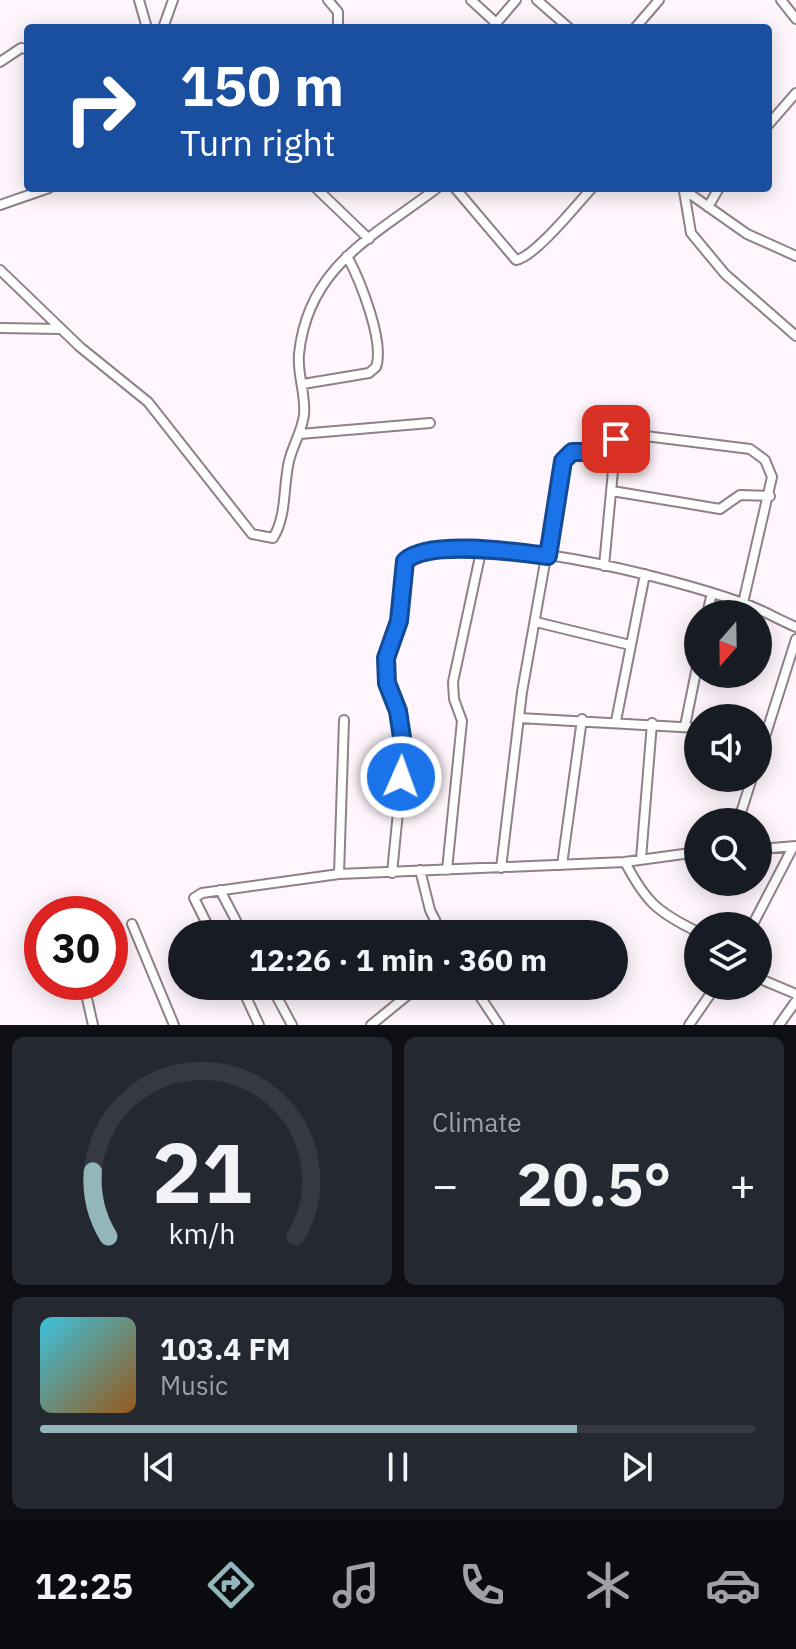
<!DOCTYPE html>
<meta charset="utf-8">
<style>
:root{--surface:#171b24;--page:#242831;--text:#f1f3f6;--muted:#9ea1a6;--line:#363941;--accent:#93b6bb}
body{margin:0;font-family:"IBM Plex Sans",sans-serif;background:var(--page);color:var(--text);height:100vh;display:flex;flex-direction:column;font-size:30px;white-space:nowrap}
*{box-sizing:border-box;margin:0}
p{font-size:26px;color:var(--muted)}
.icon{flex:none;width:44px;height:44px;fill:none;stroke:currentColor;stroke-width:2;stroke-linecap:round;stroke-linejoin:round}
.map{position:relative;height:1025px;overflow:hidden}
.details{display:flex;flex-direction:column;gap:12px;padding:12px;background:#0d0f14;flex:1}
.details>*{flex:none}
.guide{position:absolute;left:24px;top:24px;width:748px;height:168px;border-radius:8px;box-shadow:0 4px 20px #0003;background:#1a4fa0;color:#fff;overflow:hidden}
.needle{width:52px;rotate:200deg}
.tools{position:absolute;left:684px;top:600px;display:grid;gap:16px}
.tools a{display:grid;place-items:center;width:88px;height:88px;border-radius:50%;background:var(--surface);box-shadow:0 4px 20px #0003;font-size:40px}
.speed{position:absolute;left:24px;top:896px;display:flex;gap:16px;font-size:40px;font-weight:700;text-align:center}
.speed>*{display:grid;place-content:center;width:104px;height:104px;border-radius:50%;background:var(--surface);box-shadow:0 4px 20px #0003;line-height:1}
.speed .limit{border:12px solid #d22;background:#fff;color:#111}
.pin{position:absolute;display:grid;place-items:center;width:68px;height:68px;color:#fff;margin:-34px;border-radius:16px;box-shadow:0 4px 12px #0006}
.me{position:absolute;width:88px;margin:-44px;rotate:2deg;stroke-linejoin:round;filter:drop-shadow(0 0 6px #0008)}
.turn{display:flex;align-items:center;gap:28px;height:168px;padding:0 24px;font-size:36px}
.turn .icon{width:104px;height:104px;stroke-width:2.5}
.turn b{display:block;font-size:56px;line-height:68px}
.big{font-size:60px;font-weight:700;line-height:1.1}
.details .widget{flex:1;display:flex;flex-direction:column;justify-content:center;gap:12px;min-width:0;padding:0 28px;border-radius:12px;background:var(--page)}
.details .dial{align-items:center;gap:0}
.dial svg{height:208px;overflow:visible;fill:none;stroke:var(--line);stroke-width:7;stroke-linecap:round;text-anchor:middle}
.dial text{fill:var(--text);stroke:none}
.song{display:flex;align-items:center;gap:24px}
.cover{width:96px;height:96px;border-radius:12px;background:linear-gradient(135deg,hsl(190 70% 55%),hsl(30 70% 35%))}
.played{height:8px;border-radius:4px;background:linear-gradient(90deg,var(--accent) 75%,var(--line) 75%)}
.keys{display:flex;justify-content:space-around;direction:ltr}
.heat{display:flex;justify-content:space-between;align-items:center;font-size:44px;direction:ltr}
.details .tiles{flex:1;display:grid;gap:12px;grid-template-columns:1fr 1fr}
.widget:last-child{grid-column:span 2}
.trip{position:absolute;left:168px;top:920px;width:460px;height:80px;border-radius:40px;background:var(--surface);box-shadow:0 4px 20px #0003;font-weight:700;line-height:80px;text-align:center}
.menu{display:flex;height:128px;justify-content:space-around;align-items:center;background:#090b0e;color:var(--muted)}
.menu .icon{width:56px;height:56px}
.menu .selected{color:var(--accent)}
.menu b{font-size:36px;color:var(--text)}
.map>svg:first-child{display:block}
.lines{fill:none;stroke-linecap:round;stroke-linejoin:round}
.street-casing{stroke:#8f808b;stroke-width:12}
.street{stroke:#fff;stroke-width:8}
.route-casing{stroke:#114b97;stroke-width:20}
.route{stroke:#1a73e8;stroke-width:14}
</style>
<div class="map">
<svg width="796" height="1025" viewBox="0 0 796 1025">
<rect width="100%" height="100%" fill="#fff5fc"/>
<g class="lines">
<defs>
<path id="street" d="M 139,0 L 147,28
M 328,0 L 338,12 L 338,28
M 471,0 L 495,22
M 537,0 L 569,28
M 781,0 L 796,19
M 163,28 L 173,0
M 492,28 L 516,0
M 635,28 L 659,0
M 0,62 L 21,48 L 28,49
M 768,125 L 796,93
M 316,188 L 369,239
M 455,188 L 516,260 C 535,257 577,204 592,188
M 683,189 L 747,234 L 796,256
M 684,191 L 691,233 L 725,274 L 796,336
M 0,205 L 49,188
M 708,207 L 719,188
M 0,270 L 80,347 L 148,402 L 252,534 L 273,538 C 287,516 283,486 289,461 C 293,445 302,431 304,415 C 306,394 297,374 299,354 C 308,266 374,236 437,188
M 0,328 L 60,329
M 303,384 L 369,373 L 376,367 C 385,342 360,280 347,256
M 300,434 L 430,423
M 612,491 L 720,509 L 740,495 L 770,496
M 604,566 L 616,439 L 621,433 L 750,449 L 765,460 L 772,477 L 743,603
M 707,614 L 712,593
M 536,622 L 630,645
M 519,718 L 698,728
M 616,721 L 645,574
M 685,726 L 698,662
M 758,759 L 796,639
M 738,822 L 752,778
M 758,849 L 796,846
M 641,859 L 652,723
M 625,862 C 646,902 657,912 698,932
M 562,865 L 582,719
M 501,868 L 522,692 L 563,461 L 572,452 L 615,452
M 420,870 L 430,910 L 442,934
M 447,870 L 462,721 L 454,699 L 453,682 L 482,547
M 392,873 L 404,751 L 398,711 L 387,683 L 386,658 L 399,621 L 404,570 L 410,557 C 479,528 669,577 740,602 C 759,608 777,619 796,627
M 339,874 L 344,720
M 220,890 L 243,934
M 132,924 L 174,1025
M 752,926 L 793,847
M 212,934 L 194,898 L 202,893 L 339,874 L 625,862 L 698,852
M 758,978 L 796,994
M 84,985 L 93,1025
M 241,986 L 259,1025
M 271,986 L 292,1025
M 473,986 L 499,1025
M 371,1025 L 419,986
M 689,1025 L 716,986
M 779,1025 L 796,1001"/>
</defs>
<use href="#street" class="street-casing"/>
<use href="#street" class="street"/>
</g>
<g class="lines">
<defs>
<path id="route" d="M 401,777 L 404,751 L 398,711 L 387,683 L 386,658 L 399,621 L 405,561 C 429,539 517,552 548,556 L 563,461 L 572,452 L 615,452 L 616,439"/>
</defs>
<use href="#route" class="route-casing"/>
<use href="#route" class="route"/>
</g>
</svg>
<div class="tools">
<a><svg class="needle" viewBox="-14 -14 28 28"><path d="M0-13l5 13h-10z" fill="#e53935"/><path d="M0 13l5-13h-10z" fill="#9ea1a6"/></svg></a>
<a><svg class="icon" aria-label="sound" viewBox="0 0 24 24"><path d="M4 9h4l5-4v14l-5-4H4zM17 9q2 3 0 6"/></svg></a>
<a><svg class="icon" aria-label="search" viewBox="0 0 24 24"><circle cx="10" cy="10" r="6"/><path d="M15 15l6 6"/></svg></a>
<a><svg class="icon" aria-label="layers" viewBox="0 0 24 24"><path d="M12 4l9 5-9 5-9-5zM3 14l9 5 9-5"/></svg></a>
</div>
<div class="speed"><div class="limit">30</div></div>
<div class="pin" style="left:616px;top:439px;background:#d93025"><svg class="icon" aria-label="arrive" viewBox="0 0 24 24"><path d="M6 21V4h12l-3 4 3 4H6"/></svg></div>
<svg class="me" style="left:401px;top:777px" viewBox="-20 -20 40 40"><circle r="17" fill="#1a73e8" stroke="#fff" stroke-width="3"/><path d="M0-11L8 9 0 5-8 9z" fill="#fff"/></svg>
<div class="trip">12:26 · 1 min · 360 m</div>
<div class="guide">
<div class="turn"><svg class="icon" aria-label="right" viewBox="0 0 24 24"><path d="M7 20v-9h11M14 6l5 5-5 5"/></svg><div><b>150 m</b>Turn right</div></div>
</div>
</div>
<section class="details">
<div class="tiles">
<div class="widget dial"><svg viewBox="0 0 100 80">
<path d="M14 69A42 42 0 1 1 86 69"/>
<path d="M14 69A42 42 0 0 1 8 44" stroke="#93b6bb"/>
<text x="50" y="56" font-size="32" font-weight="700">21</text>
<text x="50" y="72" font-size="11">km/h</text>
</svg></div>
<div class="widget"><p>Climate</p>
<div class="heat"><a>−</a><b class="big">20.5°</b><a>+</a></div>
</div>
<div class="widget">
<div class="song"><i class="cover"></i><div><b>103.4 FM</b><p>Music</p></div></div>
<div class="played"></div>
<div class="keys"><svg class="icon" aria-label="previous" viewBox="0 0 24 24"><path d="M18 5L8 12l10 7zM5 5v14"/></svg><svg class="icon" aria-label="pause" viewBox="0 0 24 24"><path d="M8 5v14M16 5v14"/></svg><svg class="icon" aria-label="next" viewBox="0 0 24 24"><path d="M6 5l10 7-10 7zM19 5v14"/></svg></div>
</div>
</div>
</section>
<nav class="menu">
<b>12:25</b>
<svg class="icon selected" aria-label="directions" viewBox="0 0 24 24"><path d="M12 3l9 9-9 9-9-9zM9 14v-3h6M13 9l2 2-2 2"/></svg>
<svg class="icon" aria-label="music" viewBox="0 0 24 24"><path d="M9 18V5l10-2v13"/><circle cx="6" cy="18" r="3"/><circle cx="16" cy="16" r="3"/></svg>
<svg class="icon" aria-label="phone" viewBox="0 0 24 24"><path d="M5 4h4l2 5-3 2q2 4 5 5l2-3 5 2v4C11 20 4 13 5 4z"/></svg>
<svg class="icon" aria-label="climate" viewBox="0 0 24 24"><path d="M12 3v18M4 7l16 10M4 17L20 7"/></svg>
<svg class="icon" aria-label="car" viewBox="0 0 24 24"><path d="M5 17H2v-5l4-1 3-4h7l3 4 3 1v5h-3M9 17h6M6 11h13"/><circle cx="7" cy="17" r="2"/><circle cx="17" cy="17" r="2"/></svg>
</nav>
